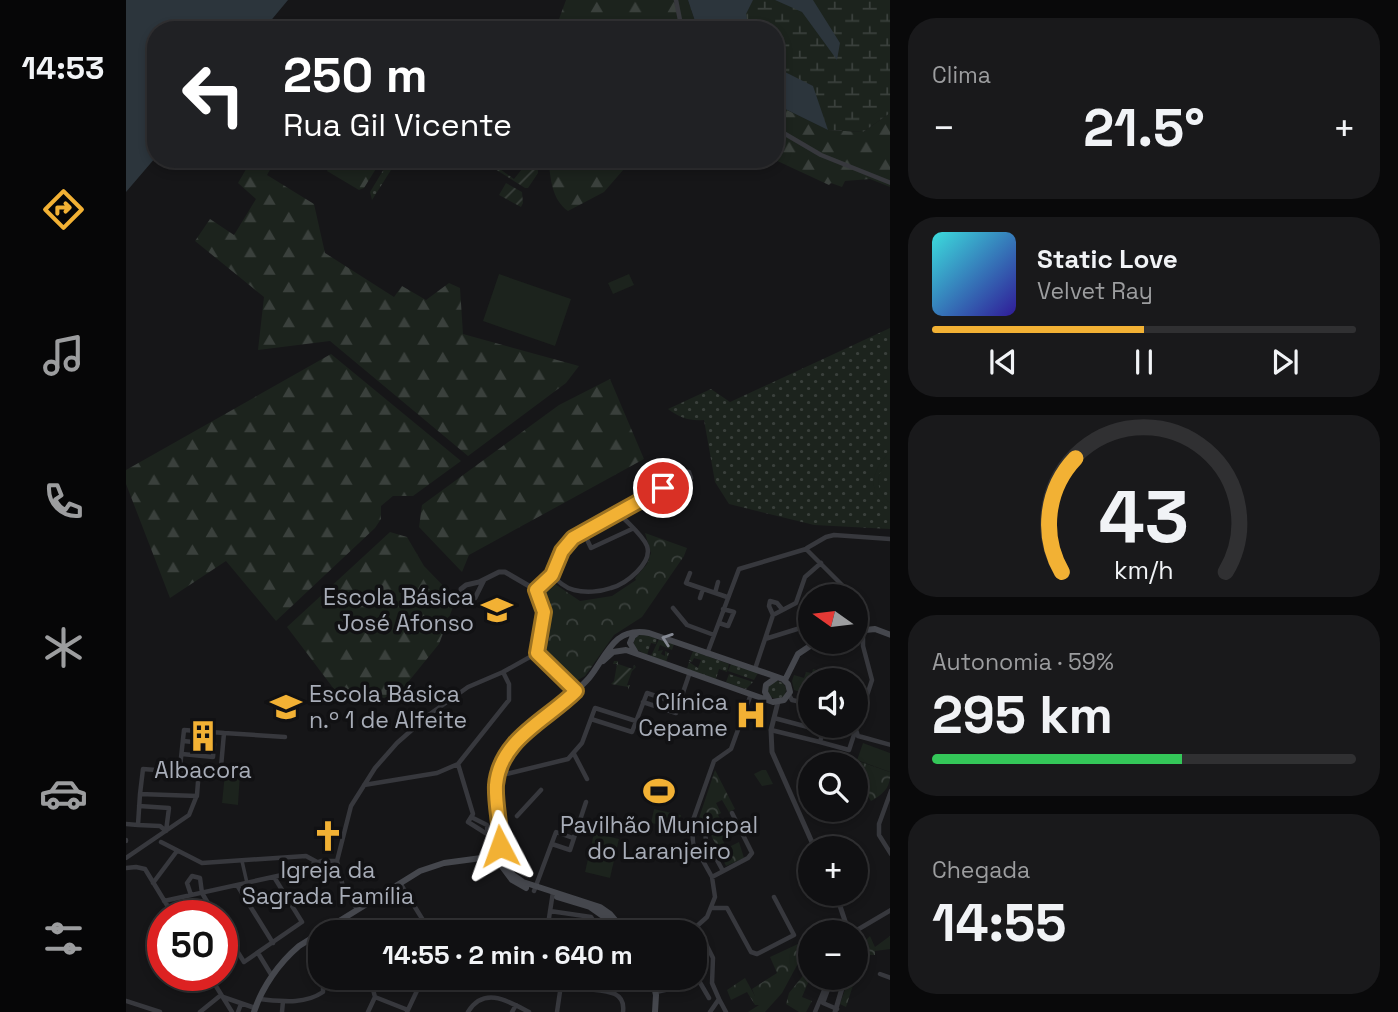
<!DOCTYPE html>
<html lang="pt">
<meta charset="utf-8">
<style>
:root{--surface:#101012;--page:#19191b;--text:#f1f3f6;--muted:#9c9d9f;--line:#303032;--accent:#f2b134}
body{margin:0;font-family:"Space Grotesk",sans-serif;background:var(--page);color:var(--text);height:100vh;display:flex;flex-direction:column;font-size:26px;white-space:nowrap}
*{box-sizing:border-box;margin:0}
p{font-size:23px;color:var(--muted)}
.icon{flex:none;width:38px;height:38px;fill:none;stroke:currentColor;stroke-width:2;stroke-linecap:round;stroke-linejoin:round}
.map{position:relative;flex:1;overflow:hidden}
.panel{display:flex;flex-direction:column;gap:18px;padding:18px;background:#09090a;width:508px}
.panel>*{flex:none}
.hud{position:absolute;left:21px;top:21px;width:637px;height:147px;border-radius:28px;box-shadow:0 4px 10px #0003,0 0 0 2px var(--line);background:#202124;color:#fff;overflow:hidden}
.needle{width:46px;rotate:284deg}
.fabs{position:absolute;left:672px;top:584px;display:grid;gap:14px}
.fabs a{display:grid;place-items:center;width:70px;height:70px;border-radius:50%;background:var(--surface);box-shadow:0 4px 10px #0003,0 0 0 2px var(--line);font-size:35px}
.speed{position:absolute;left:21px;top:900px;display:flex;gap:14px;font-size:35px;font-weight:700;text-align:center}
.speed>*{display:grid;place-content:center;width:91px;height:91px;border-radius:50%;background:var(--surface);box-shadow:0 4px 10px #0003,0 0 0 2px var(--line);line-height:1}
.speed .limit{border:10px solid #d22;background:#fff;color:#111}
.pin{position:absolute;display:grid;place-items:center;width:60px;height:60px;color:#fff;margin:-30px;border:4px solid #fff;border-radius:50%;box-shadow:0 2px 7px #0007}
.me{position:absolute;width:77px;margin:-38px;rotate:356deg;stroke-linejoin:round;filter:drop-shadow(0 0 5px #0008)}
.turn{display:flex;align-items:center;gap:24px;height:147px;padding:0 21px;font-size:32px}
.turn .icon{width:91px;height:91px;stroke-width:2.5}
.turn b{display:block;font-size:49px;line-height:60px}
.big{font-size:52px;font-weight:600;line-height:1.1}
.panel .card{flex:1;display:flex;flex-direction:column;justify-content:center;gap:10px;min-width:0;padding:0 24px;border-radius:28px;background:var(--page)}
.panel .dial{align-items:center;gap:0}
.dial svg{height:182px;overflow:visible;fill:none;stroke:var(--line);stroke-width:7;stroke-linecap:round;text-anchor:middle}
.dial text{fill:var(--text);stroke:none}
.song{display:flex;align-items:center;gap:21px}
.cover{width:84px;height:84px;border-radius:10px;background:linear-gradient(135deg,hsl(180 70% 55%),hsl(250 70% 35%))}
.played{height:7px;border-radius:4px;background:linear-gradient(90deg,var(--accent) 50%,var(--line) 50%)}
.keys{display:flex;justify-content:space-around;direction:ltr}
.heat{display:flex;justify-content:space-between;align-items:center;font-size:38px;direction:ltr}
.charge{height:10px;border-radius:5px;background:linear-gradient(90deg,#34c759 59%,var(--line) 0)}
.trip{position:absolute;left:182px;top:920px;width:399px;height:70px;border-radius:28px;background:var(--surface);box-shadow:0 4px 10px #0003,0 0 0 2px var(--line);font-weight:600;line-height:70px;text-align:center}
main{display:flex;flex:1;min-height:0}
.tab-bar{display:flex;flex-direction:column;width:126px;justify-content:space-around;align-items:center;background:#060607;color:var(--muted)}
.tab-bar .icon{width:49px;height:49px}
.tab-bar .current{color:var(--accent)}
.tab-bar b{font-size:32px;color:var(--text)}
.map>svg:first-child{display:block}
.grass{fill:url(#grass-dots)}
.forest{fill:url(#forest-firs)}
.wetland{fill:url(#wetland-marsh)}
.park{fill:url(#park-crowns)}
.garden{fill:url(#garden-furrows)}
.pitch{fill:#1c231d}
.water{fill:#2c353c}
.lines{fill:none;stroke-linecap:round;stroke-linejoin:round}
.pedestrian{stroke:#37383d;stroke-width:3.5}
.minor{stroke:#37383d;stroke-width:4.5}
.tertiary{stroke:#37383d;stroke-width:5}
.secondary{stroke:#45474d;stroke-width:6}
.oneway{stroke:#858993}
.route-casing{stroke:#9d7322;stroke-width:18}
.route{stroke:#f2b134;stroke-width:12}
.labels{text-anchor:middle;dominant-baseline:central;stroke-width:7;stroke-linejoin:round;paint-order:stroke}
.poi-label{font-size:23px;fill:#a8adb8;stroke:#111113}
</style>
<main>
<nav class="tab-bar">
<b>14:53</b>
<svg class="icon current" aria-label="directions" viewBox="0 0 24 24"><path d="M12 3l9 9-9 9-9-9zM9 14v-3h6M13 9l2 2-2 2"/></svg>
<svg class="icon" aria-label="music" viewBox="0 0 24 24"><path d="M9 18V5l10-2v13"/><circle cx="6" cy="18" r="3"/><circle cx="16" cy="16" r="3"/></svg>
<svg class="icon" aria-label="phone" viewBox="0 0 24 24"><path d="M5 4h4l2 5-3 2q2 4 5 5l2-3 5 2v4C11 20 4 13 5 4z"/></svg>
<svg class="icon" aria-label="climate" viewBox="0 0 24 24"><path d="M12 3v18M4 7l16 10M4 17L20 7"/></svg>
<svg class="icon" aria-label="car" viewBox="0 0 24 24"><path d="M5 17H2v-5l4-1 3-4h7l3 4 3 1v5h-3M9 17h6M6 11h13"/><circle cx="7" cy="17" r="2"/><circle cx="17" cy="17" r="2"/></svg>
<svg class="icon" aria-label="filters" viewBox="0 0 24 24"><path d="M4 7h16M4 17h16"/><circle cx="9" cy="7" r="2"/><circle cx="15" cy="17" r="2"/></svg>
</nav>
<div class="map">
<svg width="765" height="1012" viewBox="0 0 765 1012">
<defs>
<pattern id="grass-dots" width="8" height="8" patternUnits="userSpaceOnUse" patternTransform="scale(1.75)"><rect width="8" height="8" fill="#1c231d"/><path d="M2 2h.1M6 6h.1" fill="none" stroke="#3a403c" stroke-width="1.8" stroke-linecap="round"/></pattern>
<pattern id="forest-firs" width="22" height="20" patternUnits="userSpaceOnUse" patternTransform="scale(1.75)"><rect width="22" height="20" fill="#1c231d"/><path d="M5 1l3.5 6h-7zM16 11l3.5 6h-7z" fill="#3a403c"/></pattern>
<pattern id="wetland-marsh" width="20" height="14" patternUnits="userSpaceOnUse" patternTransform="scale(1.75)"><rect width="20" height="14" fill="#1c231d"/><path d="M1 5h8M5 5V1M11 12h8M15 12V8" fill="none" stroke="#3a403c"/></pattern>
<pattern id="park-crowns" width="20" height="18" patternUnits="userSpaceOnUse" patternTransform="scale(1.75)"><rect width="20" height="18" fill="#1c231d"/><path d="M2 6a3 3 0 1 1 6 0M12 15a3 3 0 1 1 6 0" fill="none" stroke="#3a403c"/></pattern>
<pattern id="garden-furrows" width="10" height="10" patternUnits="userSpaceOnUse" patternTransform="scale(1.75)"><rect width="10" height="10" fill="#1c231d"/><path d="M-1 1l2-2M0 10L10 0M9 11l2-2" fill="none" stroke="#3a403c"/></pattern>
</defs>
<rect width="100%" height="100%" fill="#161618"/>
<path class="grass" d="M 264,159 L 272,159 L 246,200 L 244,192 Z
M 764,328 L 764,529 L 688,525 L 603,504 L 589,482 L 578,420 C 563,421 554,418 542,409 L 585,389 L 604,402 Z
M 517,634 L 531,638 L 530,644 L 525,643 L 521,655 L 508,648 L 508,637 Z
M 533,639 L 548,644 L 546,650 L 534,645 L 532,651 L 537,650 L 535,654 L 539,656 L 539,651 L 543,653 L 540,662 L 525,656 Z
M 567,651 L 603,664 L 601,672 L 593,669 L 590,679 L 561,669 L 563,662 L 572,668 L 575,660 L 568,658 L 566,662 L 563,661 Z
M 605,664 L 632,673 L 628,680 L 602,671 Z
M 603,674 L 627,682 L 620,689 L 600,682 Z
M642 690a9 9 0 1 1 18 0a9 9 0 1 1-18 0Z"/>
<path class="forest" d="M 440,0 L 562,0 L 572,30 L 429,30 Z
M 649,104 L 702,130 L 737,132 L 764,113 L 764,187 L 744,179 L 719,181 L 716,187 L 705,183 L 703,185 L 647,159 L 649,159 Z
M 126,159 L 150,159 L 141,175 L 188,204 L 199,253 L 268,297 L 276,286 L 300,300 L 323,283 L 334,288 L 337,334 L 453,366 L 440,383 L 342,456 L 204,341 L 132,350 L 138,297 L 69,241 L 84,219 L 108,235 L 130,199 L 112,183 Z
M 208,159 L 256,159 L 238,188 L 233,190 L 201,171 Z
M 422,159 L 515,159 L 515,162 L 498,169 L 478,192 L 442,211 C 425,199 425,178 422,159 Z
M 205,354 L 335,461 L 287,496 L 267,496 L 255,506 L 255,519 L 249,528 L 150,621 L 100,561 L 44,598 L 0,484 L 0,470 Z
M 484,379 L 518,459 L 343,555 L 336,572 L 293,527 L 296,505 L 433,405 Z
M 264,532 L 281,537 L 298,566 L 330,599 L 313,644 L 270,697 L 217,701 L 161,627 Z"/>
<path class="wetland" d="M 562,0 L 764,0 L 764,113 L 737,132 L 702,130 L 649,104 L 649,30 L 572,30 Z"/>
<path class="park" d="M 519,533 L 561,548 L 558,556 L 516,617 L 488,635 L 459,676 L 450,681 L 440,677 L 441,673 L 430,661 L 427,664 L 417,651 L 424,626 L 416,590 L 420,584 L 426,582 L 454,601 L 486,596 L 510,580 L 509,578 L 521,564 L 525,553 Z
M 687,669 L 725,681 L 684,681 L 684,695 L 668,690 L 666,681 L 668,675 L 678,678 L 680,672 L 686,673 Z
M 729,760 L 764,772 C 765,787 758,794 745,801 L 730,777 Z
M 589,770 L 609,809 L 603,812 L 596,800 L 590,803 L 595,813 L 592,815 L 597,824 L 593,827 L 599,837 L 596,839 L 601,848 L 613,842 L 618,858 L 600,866 L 585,835 L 583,826 L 571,824 Z
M 636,770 L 640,770 L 647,784 L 636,786 L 628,774 Z
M 744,936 L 749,947 L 764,936 L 764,949 L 749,951 L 749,955 L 744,955 L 737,970 L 730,968 L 737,943 Z
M 672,944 L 676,956 L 656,993 L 639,1012 L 622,1012 L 633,1005 L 629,1005 L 621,992 L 605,1000 L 601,990 L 619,978 L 629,996 L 626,989 L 651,973 L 644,957 Z
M 684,967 L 684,978 L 676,997 L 686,1001 L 680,1012 L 673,1012 L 660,1004 L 663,993 Z
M 730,973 L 731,973 L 720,1007 L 714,1004 L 723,978 L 730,978 Z"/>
<path class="garden" d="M 353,159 L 360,159 L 388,179 L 404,159 L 411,159 L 412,173 L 402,188 L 399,188 Z
M 380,183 L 396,192 L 397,203 L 395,207 L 373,195 Z
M 488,661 L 492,661 L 492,664 L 507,669 L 508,665 L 510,667 L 506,671 L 501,685 L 504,685 L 502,690 L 502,687 L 485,684 L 488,681 L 491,664 L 487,664 Z"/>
<path class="pitch" d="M 373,274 L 445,299 L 429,346 L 357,321 Z
M 503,274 L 508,285 L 487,294 L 482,283 Z
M 764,452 L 764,459 C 749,472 748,490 764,503 L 764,508 C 739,493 746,469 764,452 Z
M 737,743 L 764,753 L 764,772 L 731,760 Z
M 99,773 L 114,774 L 112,805 L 96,803 Z
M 528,809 L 555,815 L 552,829 L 525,823 Z
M 468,833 L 493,839 L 484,878 L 459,872 Z"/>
<path class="water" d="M 0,0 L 162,0 L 137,30 L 30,30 L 30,157 L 0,192 Z
M 562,0 L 627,0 L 620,14 L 623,30 L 572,30 Z
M 649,0 L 687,0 L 714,43 L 711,60 L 676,12 Z
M 649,67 L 687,86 L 702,130 L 649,104 Z"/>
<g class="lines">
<path class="pedestrian" d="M 116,861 L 121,883"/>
<path class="minor" d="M 550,0 L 556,30
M 649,128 L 695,155 L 765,183
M 457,531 L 465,548 L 506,529
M 681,548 L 700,537 L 708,535 L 765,539
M 564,573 L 560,583 L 601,597
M 426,575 C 432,581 439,588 448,590 C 459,593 474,592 485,588 C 500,584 527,563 521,546 C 516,534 501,523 493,513
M 410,590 L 426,575 L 436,551 L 447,538 L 537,488 L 556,471 L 563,472 L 565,478 L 561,483 L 537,488
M 589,593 L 592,582
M 574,598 L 577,589
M 547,608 L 561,625 L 588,635
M 647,615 L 643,606 L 644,601 L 651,603 L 656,609
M 593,623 L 602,626 L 608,612 L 597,609
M 639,639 L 647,615 L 670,603 L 679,577 L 695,563
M 581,654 L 613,569 L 680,549 L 716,585 L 718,591 L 716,597
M 629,669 L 639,639 L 684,625
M 663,695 L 666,700 L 684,704
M 517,702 L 550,713 L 564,672
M 465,719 L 506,732 L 521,693 L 553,704
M 645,730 L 694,742 L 697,731 L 648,718
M 730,730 L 732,736 L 736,737 L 765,745
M 694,742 L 723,750 L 746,680 L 737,646 L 737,630
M 56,754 L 87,757 L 88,744 L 57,741
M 448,754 L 461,779
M 332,764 L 347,814 L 342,822 L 361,834
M 73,769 L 54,767 L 58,730 L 98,733
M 372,776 L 442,759 L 456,743 L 469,708 L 510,721
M 238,785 L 311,773 L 332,764 L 383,700 L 383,684 L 377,672
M 765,791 L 753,824 L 753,835 L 765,854
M 14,794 L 17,769 L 56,772
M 13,806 L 43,808 L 40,831 L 34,826 L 12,825 L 14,794 L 71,796
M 391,816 L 415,790
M 345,817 L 361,825 L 363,857
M 0,824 L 12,825
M 578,826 L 580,840 L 597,871
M 0,840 L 0,841
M 35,842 L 76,863 L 180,856 L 191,862
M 426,844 L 444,850 L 460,802
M 0,858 L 63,815 L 71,795 L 73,769 L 91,770 L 95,767 L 98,733 L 159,737
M 0,868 L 10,867 L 19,869 L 47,915
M 586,877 L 622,858 L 626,853 L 606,813
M 27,883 L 51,851
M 274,883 L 305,933
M 111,885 L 147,943
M 408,891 L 430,832 L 447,838
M 427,892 L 423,918 L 426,924 L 441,926 L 440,933
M 65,895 L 61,883 L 66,876 L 74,878 L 76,893 L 89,915
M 38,901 L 165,873 L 195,861 L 211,861
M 586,908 L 601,908 L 625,952 L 631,954 L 668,935 L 648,897
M 231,909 L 217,887 L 211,861 L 225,806 L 249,768 L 271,743 L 304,714 L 342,687 L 377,672 L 411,653
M 424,911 L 465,917 L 469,923 L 467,933
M 571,926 L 587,958 L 586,983 L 593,999 L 584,1012
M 96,927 L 118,962 L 176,922 L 148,877
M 318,933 L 322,928
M 559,933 L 571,926 L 581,917 L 589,897 L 586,877 L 567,843 L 566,823 L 588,761 L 605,749 L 625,694
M 726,933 L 765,910
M 132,953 L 146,976
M 193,968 L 194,972
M 569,974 L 583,998
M 754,974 L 765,978
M 83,975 L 106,1012
M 244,978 L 249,997 L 282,1010
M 463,978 L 461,989 C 478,991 500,990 497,1012
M 472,990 L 474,978
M 530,992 L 539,990 L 561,978
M 97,997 L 129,1008
M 133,999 C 155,1001 178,1005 197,992 L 197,978
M 593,999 L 600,1012
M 0,1001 L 34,1012
M 74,1012 L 95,995
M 112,1012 L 115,1004
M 156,1012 L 157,1001
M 242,1012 L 249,997
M 281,1012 L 297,978
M 342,1012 C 358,986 382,1001 403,1012
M 386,1012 L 390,1005
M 431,1012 L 436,978
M 689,1012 L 701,983 L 704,984 L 697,1003 L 711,1009"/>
<path class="tertiary" d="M 358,580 L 349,598 L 337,596 L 335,589 L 340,585 L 353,582 L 373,572 L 379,572 L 410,590 L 418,612 L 411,653 L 450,691
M 652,702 L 645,730 L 646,752 L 689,849
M 710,894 L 723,933
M 709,1012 L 719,978"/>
<path class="secondary" d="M 730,631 L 749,629 L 765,635
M 510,653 L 504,643 L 507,636 L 511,633
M 659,680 L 672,654 L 690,642
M 643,699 L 639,692 L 640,685 L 650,678
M 371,852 L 387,875 L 397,882 L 474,907 L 484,914 L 500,933
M 368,856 L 386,880 L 400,888
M 431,897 L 464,907 L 484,921
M 526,978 L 530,995 L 529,1012
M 128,1012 C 136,987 153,963 173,946 L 294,871 L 318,863 L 363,857 L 370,854 C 383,834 365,795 374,770 C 387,730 436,709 463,678 C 473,666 480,649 492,639 C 501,632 512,631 523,633 L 657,679 L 662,684 L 664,692 L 658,700 L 647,702 L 500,650 L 487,652 L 477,661"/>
</g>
<defs><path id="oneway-chevron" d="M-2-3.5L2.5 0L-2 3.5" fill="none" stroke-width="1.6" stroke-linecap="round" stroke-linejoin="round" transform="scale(1.75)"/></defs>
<use class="oneway" href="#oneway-chevron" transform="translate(541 639) rotate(-161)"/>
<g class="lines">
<defs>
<path id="route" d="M 374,846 C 375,825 369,805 370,785 C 374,739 421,720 450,691 L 411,653 L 418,612 L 410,590 L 426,575 L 436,551 L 447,538 L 537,488"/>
</defs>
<use href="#route" class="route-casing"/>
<use href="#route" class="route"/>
</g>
<defs>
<symbol id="school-bare" viewBox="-9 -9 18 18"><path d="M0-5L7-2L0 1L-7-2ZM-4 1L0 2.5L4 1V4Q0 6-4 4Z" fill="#f2b134" stroke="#111113" stroke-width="2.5" paint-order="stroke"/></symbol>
<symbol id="hospital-bare" viewBox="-9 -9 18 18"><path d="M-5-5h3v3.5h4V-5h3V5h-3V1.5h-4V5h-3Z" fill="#f2b134" stroke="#111113" stroke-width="2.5" paint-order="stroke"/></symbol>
<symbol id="building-bare" viewBox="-9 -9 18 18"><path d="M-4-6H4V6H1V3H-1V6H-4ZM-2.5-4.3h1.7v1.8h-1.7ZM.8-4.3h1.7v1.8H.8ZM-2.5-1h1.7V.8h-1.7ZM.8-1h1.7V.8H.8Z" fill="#f2b134" stroke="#111113" stroke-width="2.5" paint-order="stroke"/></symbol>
<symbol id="stadium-bare" viewBox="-9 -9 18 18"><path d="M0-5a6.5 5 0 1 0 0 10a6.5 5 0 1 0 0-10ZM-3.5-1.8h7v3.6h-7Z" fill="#f2b134" stroke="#111113" stroke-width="2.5" paint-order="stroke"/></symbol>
<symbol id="church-bare" viewBox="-9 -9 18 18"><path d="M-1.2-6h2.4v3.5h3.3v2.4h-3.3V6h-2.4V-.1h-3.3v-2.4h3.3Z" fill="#f2b134" stroke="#111113" stroke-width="2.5" paint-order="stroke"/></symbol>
</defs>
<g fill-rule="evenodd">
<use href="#school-bare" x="349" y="588" width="44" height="44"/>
<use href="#school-bare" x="138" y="685" width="44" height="44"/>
<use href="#hospital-bare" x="603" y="693" width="44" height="44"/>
<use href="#building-bare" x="55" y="714" width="44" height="44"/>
<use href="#stadium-bare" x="511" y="769" width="44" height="44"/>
<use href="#church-bare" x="180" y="814" width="44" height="44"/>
</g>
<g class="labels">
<g class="poi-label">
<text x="348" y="597" text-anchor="end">Escola Básica<tspan x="348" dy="26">José Afonso</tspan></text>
<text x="183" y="694" text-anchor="start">Escola Básica<tspan x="183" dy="26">n.º 1 de Alfeite</tspan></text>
<text x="602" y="702" text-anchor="end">Clínica<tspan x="602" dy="26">Cepame</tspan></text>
<text x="77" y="770">Albacora</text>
<text x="533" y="825">Pavilhão Municpal<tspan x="533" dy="26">do Laranjeiro</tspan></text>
<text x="202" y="870">Igreja da<tspan x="202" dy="26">Sagrada Família</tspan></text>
</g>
</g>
</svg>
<div class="fabs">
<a><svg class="needle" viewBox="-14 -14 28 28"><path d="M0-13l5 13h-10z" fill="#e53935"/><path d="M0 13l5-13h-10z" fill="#9c9d9f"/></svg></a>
<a><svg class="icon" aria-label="sound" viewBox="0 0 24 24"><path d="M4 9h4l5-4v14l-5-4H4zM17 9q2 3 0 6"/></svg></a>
<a><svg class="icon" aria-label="search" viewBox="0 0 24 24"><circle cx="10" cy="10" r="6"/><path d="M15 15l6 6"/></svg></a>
<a>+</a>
<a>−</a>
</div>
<div class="speed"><div class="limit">50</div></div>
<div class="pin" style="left:537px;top:488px;background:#d93025"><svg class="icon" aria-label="arrive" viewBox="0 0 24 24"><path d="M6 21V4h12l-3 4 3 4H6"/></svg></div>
<svg class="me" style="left:374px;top:846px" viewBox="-20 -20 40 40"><path d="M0-17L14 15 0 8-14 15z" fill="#f2b134" stroke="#fff" stroke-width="4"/></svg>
<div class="trip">14:55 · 2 min · 640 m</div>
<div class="hud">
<div class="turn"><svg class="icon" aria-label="left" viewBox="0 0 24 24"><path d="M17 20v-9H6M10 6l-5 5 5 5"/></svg><div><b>250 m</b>Rua Gil Vicente</div></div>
</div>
</div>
<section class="panel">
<div class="card"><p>Clima</p>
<div class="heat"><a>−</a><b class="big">21.5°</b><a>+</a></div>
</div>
<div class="card">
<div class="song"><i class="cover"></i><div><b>Static Love</b><p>Velvet Ray</p></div></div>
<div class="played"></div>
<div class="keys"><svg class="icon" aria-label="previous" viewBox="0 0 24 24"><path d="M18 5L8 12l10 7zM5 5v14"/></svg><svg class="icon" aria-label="pause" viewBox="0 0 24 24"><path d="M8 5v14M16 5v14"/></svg><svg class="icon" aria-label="next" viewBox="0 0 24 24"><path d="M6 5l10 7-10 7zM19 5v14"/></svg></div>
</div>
<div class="card dial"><svg viewBox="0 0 100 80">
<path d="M14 69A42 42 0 1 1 86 69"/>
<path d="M14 69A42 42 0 0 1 20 19" stroke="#f2b134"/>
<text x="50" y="56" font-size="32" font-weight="700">43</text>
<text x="50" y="72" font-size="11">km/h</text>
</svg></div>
<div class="card"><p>Autonomia · 59%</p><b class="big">295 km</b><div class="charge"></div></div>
<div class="card"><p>Chegada</p><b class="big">14:55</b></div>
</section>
</main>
